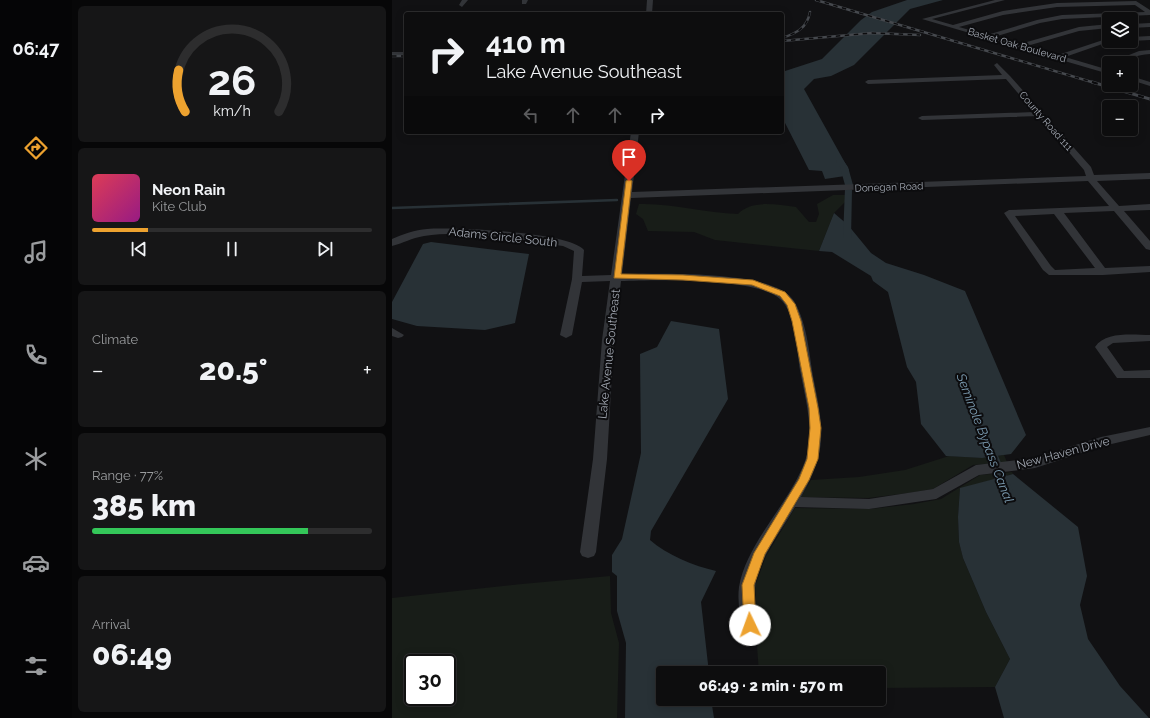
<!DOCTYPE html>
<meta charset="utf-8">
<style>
:root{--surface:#0d0d0e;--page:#161617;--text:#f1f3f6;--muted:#9a9c9e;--line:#2d2d2e;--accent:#eda22f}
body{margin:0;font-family:Raleway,sans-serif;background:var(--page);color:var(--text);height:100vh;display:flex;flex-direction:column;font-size:15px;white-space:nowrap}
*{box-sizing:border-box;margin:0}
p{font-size:13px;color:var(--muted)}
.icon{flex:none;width:22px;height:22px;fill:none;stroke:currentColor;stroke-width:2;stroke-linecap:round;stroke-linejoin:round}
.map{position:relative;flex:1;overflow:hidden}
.side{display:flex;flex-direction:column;gap:6px;padding:6px;background:#070708;width:320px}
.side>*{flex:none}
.top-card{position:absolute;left:12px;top:12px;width:380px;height:122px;border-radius:4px;box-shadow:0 2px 10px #0003,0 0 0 1px var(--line);background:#0d0d0e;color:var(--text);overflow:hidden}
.buttons{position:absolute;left:710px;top:12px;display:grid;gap:8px}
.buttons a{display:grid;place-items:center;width:36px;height:36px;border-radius:4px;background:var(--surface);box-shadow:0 2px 10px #0003,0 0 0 1px var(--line);font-size:20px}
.speed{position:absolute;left:12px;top:654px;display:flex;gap:8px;font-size:20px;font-weight:700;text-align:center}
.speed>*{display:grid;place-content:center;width:52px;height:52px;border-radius:50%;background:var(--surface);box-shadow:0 2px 10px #0003,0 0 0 1px var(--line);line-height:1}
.speed .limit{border:2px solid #111;border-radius:6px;background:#fff;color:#111}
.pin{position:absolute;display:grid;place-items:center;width:34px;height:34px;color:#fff;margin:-41px -17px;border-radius:50% 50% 50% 0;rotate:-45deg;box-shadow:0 0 4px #0007}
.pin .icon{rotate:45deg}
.me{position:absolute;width:44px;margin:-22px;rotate:357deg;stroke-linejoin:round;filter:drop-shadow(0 0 3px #0008)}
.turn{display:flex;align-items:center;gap:14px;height:84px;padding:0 16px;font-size:18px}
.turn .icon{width:52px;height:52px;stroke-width:2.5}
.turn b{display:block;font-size:28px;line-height:34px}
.lanes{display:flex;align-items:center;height:38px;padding:0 16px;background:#0003;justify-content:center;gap:20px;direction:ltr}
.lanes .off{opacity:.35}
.big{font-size:30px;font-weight:800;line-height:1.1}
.side .tile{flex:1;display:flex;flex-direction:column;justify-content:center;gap:6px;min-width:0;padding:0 14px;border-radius:6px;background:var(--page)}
.side .dial{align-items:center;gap:0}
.dial svg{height:104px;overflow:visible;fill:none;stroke:var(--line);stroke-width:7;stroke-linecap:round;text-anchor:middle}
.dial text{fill:var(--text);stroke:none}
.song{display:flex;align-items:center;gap:12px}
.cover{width:48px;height:48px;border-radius:6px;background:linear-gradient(135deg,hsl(350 70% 55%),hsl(310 70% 35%))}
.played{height:4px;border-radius:2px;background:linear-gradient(90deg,var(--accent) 20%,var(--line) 20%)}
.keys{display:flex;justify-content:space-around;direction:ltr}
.heat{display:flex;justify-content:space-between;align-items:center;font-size:22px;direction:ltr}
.charge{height:6px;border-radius:3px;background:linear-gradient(90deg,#34c759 77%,var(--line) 0)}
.trip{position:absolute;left:264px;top:666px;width:230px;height:40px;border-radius:4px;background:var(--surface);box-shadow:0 2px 10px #0003,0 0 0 1px var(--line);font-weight:800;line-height:40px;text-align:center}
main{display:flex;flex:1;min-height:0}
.menu{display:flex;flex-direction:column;width:72px;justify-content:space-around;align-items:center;background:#050506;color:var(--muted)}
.menu .icon{width:28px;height:28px}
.menu .selected{color:var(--accent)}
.menu b{font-size:18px;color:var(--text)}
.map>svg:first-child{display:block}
.green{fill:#181d18;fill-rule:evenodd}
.water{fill:#283136}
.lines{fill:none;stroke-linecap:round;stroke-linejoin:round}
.stream{stroke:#283136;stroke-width:2.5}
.canal{fill:#283136;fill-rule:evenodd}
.minor{fill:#323438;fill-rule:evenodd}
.rail-far1-casing{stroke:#45484d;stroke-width:2.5}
.rail-casing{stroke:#45484d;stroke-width:3}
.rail-far1{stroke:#0c0c0e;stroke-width:1.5;stroke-dasharray:4.5;stroke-linecap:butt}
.rail{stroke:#0c0c0e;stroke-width:2;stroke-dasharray:6;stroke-linecap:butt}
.route{fill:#eda22f;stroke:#9a691f}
.labels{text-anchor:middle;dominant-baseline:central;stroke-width:4;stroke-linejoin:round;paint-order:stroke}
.far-street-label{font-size:10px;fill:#a3a9b3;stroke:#0c0c0e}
.street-label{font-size:12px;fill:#a3a9b3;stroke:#0c0c0e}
.water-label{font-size:13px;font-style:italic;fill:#7a99ae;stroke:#0c0c0e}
</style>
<main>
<nav class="menu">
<b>06:47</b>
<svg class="icon selected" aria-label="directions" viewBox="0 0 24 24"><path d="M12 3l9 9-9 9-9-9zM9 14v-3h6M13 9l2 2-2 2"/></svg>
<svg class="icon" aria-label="music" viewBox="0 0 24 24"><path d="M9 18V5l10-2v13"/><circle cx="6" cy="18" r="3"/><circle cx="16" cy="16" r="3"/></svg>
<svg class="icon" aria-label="phone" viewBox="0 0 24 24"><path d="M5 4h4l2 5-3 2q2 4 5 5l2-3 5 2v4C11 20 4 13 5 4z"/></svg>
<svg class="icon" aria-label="climate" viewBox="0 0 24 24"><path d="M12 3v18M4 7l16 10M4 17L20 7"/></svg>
<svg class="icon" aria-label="car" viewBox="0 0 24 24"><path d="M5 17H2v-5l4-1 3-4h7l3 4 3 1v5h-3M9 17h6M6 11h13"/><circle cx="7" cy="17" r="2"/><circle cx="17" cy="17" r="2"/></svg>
<svg class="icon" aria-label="filters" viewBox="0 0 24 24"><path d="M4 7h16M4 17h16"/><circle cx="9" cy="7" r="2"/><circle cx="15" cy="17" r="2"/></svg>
</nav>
<section class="side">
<div class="tile dial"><svg viewBox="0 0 100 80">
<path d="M14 69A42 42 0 1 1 86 69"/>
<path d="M14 69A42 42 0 0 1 9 37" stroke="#eda22f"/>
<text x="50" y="56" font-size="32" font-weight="700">26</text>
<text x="50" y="72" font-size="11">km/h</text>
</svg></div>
<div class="tile">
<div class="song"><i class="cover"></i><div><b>Neon Rain</b><p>Kite Club</p></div></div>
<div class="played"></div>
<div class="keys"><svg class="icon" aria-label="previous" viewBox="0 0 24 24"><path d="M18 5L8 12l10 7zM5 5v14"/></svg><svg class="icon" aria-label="pause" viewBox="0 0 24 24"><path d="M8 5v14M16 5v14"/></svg><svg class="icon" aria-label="next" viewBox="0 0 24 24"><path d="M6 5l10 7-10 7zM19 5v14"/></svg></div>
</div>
<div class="tile"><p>Climate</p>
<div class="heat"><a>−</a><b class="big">20.5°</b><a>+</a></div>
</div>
<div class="tile"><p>Range · 77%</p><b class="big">385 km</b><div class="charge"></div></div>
<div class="tile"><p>Arrival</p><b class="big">06:49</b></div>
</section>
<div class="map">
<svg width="758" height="718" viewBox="0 0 758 718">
<rect width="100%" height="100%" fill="#111113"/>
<path class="green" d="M 441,195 L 455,195 L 454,201 L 442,213 L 427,251 L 323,240 L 302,232 L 256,231 L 251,219 L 244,214 L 247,204 C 281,203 313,213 346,214 C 360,199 385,205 404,207 L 417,222 L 424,222 L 427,214 L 425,204 Z
M 612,455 L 615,462 L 581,465 L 541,489 L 517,493 L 476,498 L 409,497 L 419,480 L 467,477 L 513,470 L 557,456 L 590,458 Z
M 620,472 L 621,474 L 568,489 L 566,517 L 567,542 L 571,558 L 594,612 L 618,659 L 603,687 L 487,688 L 487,673 L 367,673 L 365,646 L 367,645 L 363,586 L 374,556 L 403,508 L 478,509 L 522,504 L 549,499 L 588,475 Z
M 218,576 L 219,613 L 227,643 L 225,718 L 0,718 L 0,598 L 130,584 ZM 21,663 L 55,663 L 55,697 L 21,697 Z"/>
<path class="water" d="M 515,0 L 551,0 L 518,9 L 462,65 L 439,76 L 422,79 L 412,89 L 457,170 L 453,176 L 433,179 L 430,171 L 417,170 L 390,117 L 390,72 L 430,59 L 469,20 L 480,12 Z
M 442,213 L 456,225 L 479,253 L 494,263 L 532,275 L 573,291 L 634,435 L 619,454 L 590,458 L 554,456 L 529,424 L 524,382 L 515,367 L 496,292 L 481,281 L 479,276 L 440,252 L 427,251 Z
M 39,242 L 137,254 L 123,323 L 93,330 L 25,326 L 0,319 L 0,302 L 31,244 Z
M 279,321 L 327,329 L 336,399 L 259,531 L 258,540 C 275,555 302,566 324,571 L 309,602 L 317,673 L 271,673 L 271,699 L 319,699 L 322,718 L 233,718 L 234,643 L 225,611 L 225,576 L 220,572 L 220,555 L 230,539 L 249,453 L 248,354 L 265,347 Z
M 621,474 L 686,527 L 695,576 L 688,605 L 696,639 L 728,686 L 757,718 L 612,718 L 603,687 L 618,659 L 594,612 L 571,558 L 567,542 L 566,517 L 568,488 Z"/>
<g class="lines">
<path class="stream" d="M 0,208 L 225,200"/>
<path class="canal" d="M 445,160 L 451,160 L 456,167 L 461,185 L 460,187 L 453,185 L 448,167 L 444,162 Z
M 453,188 L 456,188 L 460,190 L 459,238 L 455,241 L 451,238 Z
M 595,440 L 599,441 L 601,444 L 621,491 L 619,494 L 614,496 L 609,494 L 607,491 L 589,444 L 591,441 Z"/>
<path class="minor" d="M 70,0 L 76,0 L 70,7 L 67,5 Z
M 130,0 L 136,0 L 134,4 L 130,4 Z
M 255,0 L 261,0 L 260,14 L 254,14 Z
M 603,0 L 613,0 L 540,19 L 561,25 L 611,11 L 665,3 L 744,1 L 758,10 L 758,15 L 670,19 L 648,23 L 602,37 L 628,44 L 687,27 L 717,24 L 717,28 L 687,31 L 635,46 L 666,55 L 717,38 L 717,41 L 719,41 L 673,57 L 717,70 L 717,74 L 530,19 ZM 743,5 L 753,12 L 670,15 L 645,20 L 595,35 L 567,27 L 611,15 L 665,7 Z
M 758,23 L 758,27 L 739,28 L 739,24 Z
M 758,36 L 758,40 L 739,41 L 739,37 Z
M 758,50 L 758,54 C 744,54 730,63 717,63 L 747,51 Z
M 0,52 L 14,52 L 14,56 L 0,56 Z
M 605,63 L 618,76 L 699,167 L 702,175 L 758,173 L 758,179 L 705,181 L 727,206 L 758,204 L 758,210 L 732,211 L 758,241 L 758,250 L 754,249 L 722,211 L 672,213 L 713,268 L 758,266 L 758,272 L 711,275 L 657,275 L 651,270 L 612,213 L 617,210 L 717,206 L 696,181 L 239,198 L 230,274 C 266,274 382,269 402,301 C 416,325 417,355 422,381 C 432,430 435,452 409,497 L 477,499 L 541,489 L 584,465 L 642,458 L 709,437 L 758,427 L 758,435 L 711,446 L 643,468 L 587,475 L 544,499 L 477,509 L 403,507 C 389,532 366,559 363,588 C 362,605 366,622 368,638 L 365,643 L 359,645 L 353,643 L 350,638 C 349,621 345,603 347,587 C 354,543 398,503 413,461 C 423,434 414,402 409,375 C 404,352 406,321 391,302 C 371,276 261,280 229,281 L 222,340 L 215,459 L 204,552 L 202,556 L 196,558 L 190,556 L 188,552 L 201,459 L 210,340 L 218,281 L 190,282 L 180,335 L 174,338 L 168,335 L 180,279 L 182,251 L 171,246 C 127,240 76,229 32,236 C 19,238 12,243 0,246 L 0,239 C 11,234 23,230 35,229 C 61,227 178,232 192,250 L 190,276 L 219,275 L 239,132 L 247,132 L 240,192 L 694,176 L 692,170 L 646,116 L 530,120 L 526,118 L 530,116 L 642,112 L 614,79 L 476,84 L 473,82 L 476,80 L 610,75 L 602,65 ZM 662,214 L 703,268 L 663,270 L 659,266 L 623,216 Z
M 739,76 L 758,82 L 758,86 L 739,80 Z
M 0,328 L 12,335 L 10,337 L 6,338 L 0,336 Z
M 758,335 L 758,341 L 721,343 L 715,347 L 732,371 L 758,370 L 758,378 L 725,378 L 703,347 C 714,331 741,335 758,335 Z"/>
<defs>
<path id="rail-far1" d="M 424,0 L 703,83
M 390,38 C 405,33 415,28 418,12
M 390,41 L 480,33 L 528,35
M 0,56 L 14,56"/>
<path id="rail" d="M 700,82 L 758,99"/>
</defs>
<use href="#rail-far1" class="rail-far1-casing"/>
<use href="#rail" class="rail-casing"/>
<use href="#rail-far1" class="rail-far1"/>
<use href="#rail" class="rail"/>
</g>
<path class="route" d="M 237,179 L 240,181 L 229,274 L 291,275 L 361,280 L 393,292 L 403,304 L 409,321 L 426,408 L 429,428 L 426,459 L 417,480 L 373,554 L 362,585 L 364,625 L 363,629 L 358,630 L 353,629 L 352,625 L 350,585 L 362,553 L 407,479 L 415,459 L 418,428 L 417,408 L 400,321 L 395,305 L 388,296 L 360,285 L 291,280 L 222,278 L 234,181 Z"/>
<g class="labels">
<g class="far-street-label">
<text transform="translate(625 45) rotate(16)">Basket Oak Boulevard</text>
<text transform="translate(654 121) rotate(49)">County Road 111</text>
<text transform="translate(497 187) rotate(-2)">Donegan Road</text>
</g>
<g class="street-label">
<text transform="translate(111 237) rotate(6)">Adams Circle South</text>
<text transform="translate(217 354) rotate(-84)">Lake Avenue Southeast</text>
<text transform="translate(671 453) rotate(-15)">New Haven Drive</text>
</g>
<g class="water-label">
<text transform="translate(593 438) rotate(69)">Seminole Bypass Canal</text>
</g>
</g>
</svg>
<div class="buttons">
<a><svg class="icon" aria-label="layers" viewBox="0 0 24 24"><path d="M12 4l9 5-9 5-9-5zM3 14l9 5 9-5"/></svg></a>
<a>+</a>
<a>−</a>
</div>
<div class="speed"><div class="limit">30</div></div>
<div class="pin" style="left:237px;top:181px;background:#d93025"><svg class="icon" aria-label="arrive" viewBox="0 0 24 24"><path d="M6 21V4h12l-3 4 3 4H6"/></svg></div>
<svg class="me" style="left:358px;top:625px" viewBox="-20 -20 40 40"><circle r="19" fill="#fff"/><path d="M0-13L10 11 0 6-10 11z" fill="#eda22f"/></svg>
<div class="trip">06:49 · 2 min · 570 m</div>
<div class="top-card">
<div class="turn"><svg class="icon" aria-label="right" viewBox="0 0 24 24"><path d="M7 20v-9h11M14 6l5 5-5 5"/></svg><div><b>410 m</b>Lake Avenue Southeast</div></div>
<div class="lanes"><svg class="icon off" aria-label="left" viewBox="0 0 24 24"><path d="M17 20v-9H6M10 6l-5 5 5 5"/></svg><svg class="icon off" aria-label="ahead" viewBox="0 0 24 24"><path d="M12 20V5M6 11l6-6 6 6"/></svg><svg class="icon off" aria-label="ahead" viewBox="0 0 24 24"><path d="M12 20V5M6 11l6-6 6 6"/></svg><svg class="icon" aria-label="right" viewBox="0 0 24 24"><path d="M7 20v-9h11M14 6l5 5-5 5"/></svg></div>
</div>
</div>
</main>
